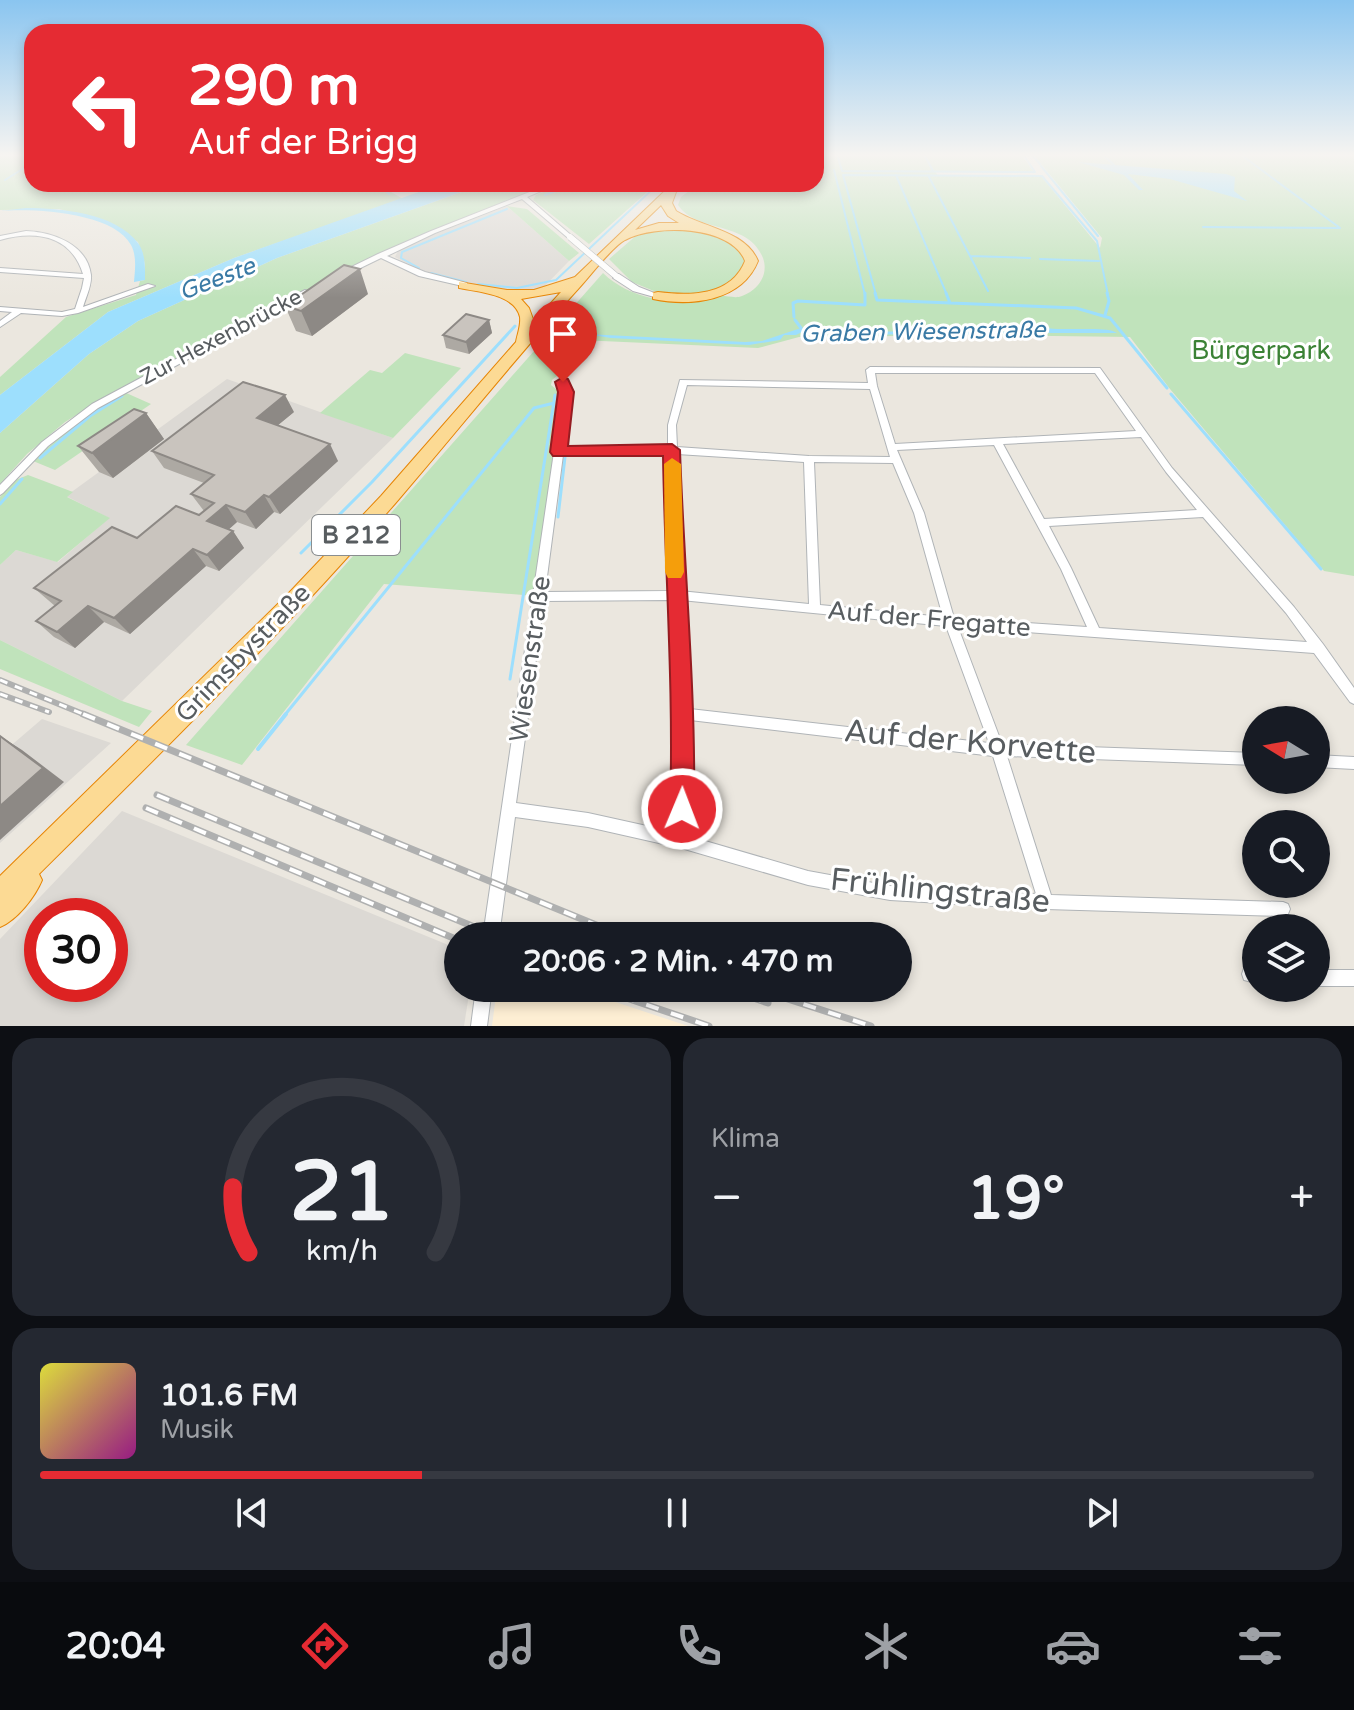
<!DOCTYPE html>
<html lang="de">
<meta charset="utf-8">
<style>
:root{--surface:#171b24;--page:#242831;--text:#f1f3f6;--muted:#9ea1a6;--line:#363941;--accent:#e52b33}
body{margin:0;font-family:"Varela Round",sans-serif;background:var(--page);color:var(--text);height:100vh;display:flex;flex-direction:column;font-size:30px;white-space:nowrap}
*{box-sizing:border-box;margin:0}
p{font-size:26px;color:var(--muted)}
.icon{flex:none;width:44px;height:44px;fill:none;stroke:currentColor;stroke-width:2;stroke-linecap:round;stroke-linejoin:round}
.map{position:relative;height:1026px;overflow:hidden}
.drawer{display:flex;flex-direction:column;gap:12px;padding:12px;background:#0d0f14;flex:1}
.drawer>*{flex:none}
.top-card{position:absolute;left:24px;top:24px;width:800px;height:168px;border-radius:24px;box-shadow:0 4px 12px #0003;background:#e52b33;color:#fff;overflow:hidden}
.needle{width:52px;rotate:281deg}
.controls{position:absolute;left:1242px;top:706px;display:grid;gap:16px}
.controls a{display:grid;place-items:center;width:88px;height:88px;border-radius:50%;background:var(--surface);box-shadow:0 4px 12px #0003;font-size:40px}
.speed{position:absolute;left:24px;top:898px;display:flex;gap:16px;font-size:40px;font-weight:700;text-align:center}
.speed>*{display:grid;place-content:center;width:104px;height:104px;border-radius:50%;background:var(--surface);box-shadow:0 4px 12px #0003;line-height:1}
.speed .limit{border:12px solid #d22;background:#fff;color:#111}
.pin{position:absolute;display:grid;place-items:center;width:68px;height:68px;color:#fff;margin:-82px -34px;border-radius:50% 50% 50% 0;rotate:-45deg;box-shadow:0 0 8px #0007}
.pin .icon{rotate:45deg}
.me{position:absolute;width:88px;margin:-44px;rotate:1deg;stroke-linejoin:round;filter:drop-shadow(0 0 6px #0008)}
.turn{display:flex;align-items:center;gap:28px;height:168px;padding:0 32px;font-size:36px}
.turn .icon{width:104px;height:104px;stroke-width:2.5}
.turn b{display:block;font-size:56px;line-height:68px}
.big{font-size:60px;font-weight:700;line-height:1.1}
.drawer .card{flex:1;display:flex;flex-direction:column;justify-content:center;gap:12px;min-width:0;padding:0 28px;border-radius:24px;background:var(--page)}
.drawer .dial{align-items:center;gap:0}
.dial svg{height:208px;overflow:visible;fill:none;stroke:var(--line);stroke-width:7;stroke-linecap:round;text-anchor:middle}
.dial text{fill:var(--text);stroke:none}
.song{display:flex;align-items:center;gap:24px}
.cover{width:96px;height:96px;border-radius:12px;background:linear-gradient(135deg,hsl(60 70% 55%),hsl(310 70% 35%))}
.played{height:8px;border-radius:4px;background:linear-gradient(90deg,var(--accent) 30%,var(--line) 30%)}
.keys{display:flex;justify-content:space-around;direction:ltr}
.heat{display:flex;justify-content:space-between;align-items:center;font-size:44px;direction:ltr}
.drawer .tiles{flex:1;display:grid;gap:12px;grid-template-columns:1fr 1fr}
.card:last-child{grid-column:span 2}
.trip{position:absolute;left:444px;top:922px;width:468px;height:80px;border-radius:40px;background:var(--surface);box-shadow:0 4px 12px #0003;font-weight:700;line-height:80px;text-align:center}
.dock{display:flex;height:128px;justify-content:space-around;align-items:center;background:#090b0e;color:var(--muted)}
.dock .icon{width:56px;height:56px}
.dock .on{color:var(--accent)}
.dock b{font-size:36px;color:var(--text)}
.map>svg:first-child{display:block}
.commercial{fill:#fdeed3}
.industrial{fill:#dcd9d4;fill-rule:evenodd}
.green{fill:#c0e3bb}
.water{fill:#9ddffd}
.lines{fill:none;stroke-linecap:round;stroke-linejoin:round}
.stream-far2{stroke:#9ddffd;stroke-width:2}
.stream-far1{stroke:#9ddffd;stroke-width:3}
.stream{stroke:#9ddffd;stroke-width:4}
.minor-casing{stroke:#b0b4b7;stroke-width:2}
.trunk-casing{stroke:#e78504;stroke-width:2}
.minor{fill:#fff;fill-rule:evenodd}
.trunk{fill:#fcda94;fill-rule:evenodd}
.rail-far1-casing{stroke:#afb0b0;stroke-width:6}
.rail-casing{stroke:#afb0b0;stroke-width:7}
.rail-far1{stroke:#fff;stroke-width:3;stroke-dasharray:8;stroke-linecap:butt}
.rail{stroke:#fff;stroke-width:4;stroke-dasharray:13;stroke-linecap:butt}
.minor-bridge-casing{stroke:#b0b4b7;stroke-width:7;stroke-linecap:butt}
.minor-bridge{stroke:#fff;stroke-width:6}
.wall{fill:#ada9a3}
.shaded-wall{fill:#8d8985}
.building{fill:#c9c4be;stroke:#8d8985;stroke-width:2}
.route{fill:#e52b33;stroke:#951c21;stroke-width:2}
.slow{fill:#f59e0b}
.labels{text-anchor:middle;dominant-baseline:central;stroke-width:6;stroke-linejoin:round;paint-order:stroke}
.far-street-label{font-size:22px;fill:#585d60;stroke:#fff}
.far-water-label{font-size:24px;font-style:italic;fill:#3a7aa5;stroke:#fff}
.shield{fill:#fff;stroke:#8a8e90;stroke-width:2}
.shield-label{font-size:24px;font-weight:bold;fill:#585d60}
.park-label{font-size:26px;fill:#3b8235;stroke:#fff}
.street-label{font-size:26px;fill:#585d60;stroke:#fff}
.near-street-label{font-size:32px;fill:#585d60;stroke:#fff}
</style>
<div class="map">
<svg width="1354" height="1026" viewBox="0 0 1354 1026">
<rect width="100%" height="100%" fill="#ebe7df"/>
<path class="commercial" d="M 497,988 L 573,988 L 688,1026 L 492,1026 Z"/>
<path class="industrial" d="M 507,206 L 569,261 L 538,293 L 496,291 L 445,278 L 414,267 L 395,257 L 398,251 L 417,241 Z
M 227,379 L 393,438 L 122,701 L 0,640 L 0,565 L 16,550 L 58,562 L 109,518 L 66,496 Z
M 42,719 L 111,743 L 0,843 L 0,755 Z
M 122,811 L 458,949 L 458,988 L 470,988 L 464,1026 L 0,1026 L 0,939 ZM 42,916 L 110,916 L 110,984 L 42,984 Z"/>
<path class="green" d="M 0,154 L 32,154 L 32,184 L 391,184 L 386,189 L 403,199 L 234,258 L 108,312 L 0,395 L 0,377 L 66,317 L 136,295 L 140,281 L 145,280 L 145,264 L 138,242 L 104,221 L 59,209 L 0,210 Z
M 816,154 L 1021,154 L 1033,171 L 935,171 L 938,176 L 1041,176 L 1100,248 L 1102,238 L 1033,154 L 1354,154 L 1354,576 L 1324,571 L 1170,389 L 1130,337 L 987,335 L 799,337 L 758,348 L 579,340 L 568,342 L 557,376 L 552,380 L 551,385 L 562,394 L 536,596 L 384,584 L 242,765 L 186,745 L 603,273 C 616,286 634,294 651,298 C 674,304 696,300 718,296 C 726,295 735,299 742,296 C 758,290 769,275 763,258 C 748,220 698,234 678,205 L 681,197 L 698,184 L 816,184 Z
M 484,184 L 551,184 L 376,255 L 115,391 L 65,422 L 27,454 L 0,484 L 0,433 L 89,354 L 138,321 L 277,258 Z
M 562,184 L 656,184 L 589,244 L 533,200 L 536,195 Z
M 507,206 L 527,209 L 579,253 L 569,261 Z
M 667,227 L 712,233 L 737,244 L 747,263 L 733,284 L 704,294 L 666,296 L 632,282 L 609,259 L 638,234 Z
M 405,353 L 461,368 L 393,438 L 320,413 L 370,370 L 382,373 Z
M 124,392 L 151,404 L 55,470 L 33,461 L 77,421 Z
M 28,475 L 73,492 L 67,497 L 110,518 L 57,562 L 16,550 L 0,565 L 0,497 L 13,481 Z
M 0,640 L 122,701 L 152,711 L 139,727 L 0,669 Z"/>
<path class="water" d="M 1078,162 L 1226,174 L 1235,177 L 1234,191 L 1247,201 L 1170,179 L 1128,174 L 1143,190 L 1139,190 L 1124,175 Z
M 441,184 L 484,184 L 277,258 L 138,321 L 89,354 L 0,433 L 0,395 L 108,312 L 234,258 Z
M 26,208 C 60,208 116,213 138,243 C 146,254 145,269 145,280 L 134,282 C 135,270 137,256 131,245 C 114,212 32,208 0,211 Z
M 1033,325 C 1055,334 1106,324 1117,333 L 969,333 C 988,327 1017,338 1033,325 Z
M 801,328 L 879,332 L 804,331 L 796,335 L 784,335 L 780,340 L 749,345 L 611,338 L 586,334 L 745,342 L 762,341 Z"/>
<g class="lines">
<path class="stream-far2" d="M 837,154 L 842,171 L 1035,172 L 1023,154
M 924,154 L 933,171
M 1031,154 L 1040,164
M 1102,154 L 1114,165
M 1187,154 L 1190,156
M 1240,154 L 1340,228
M 1041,166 L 1098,236
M 834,170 L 865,295
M 896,175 L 947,295
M 928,175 L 970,256
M 5,180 L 32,163
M 379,184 L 389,194
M 545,195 L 573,184
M 1203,227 L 1340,228
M 1040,259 L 1099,261
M 419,268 L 401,258 L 402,252 L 507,209
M 431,273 L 466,282
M 478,284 L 517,288 L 556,280 L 658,184
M 988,291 L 970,256 L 1030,258
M 876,295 L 843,175 L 1042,176 L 1097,241 L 1108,295"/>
<path class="stream-far1" d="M 875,293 L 877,300 L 1076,308 L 1110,318 L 1167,388
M 946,293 L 950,303
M 1105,315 L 1109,301 L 1107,293
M 794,317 L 793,303 L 798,301 L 865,305 L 865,293
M 795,320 L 801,328
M 875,333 L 971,333
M 1171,394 L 1321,569
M 565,445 L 570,404
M 40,458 L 90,416 L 122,396
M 0,504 L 22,479
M 558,517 L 565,457
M 301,553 L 372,482 L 515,326
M 510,679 L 555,395
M 284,716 L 534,408 L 554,403"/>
<path class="stream" d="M 258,749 L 286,714"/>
<defs>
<path id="minor" d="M 550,184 L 558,184 L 527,197 L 572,236 L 572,238 L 568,238 L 522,199 L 435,233 L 387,256 L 425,272 L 467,283 L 467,287 L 419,276 L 381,258 L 346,275 L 339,273 L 378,254 L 431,231 Z
M 26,231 C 53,232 87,244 91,275 C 92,285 86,297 83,307 L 148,284 L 155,286 L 78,313 L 62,316 L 21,313 L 0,327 L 0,321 L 12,312 L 0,311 L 0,307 L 62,312 L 75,309 L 82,288 L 84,278 L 0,272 L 0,268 L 83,274 C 71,235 35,230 0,240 L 0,236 Z
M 613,274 L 619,274 L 639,287 L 662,296 L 658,298 L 633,291 L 613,278 Z
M 305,290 L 312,292 L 98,408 L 48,446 L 3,493 L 0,495 L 0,485 L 42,442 L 92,404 Z
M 870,367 L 1100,368 L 1172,468 L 1294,607 L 1323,644 L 1354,688 L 1354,704 L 1350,702 L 1314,653 L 958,627 L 1002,744 L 1256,753 L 1256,765 L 1007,756 L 1051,895 L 1283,902 L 1288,904 L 1290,909 L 1288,914 L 1283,916 L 1046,909 L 890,900 L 808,885 L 681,848 L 588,827 L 515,817 L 499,936 L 483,936 L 554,452 L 562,392 L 559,382 L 560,380 L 566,380 L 570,392 L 564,449 L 668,447 L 668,425 L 680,380 L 868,383 L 866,370 ZM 875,373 L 1095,373 L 1136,431 L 895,444 L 877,386 ZM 687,385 L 870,389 L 890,457 L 809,456 L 677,447 L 676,425 ZM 1141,437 L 1166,472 L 1197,510 L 1044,519 L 1003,444 ZM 994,445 L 1061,569 L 1087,627 L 954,618 L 924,513 L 897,450 ZM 668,453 L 669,591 L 545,592 L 563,455 ZM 677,454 L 804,462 L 809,604 L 680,591 ZM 814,462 L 893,463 L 914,513 L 943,617 L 820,605 ZM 1203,517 L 1286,613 L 1307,642 L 1099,628 L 1071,568 L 1049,526 ZM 670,600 L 678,714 L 674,832 L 588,813 L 516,803 L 544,601 ZM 681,600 L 946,626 L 989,743 L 690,709 ZM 690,720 L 993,756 L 1036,894 L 890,886 L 808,871 L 688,836 Z
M 1316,755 L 1354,757 L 1354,769 L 1316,767 Z
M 1250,966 L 1256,967 L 1256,983 L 1244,980 L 1242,974 L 1244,968 Z
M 1316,970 L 1354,970 L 1354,986 L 1316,986 Z
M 476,988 L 492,988 L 487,1026 L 471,1026 Z"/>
<path id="trunk" d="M 672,184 L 683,184 L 676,192 L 672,203 L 676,211 C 703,228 745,230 758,261 C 742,301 692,307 653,299 L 653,293 L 658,292 C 691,296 731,296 745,261 C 731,225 655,224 625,240 C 611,248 591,275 579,288 C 517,356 459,429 399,499 C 286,630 162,752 39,874 L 42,880 C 35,897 17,920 0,927 L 0,876 L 286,596 L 381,496 L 516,342 C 517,335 521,326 520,317 C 515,294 478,292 459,288 L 459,282 L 507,290 L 534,290 L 575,277 ZM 661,205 L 668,216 L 679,223 L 659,223 L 635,230 ZM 561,292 L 534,322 L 529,308 L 521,299 Z"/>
</defs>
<use href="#minor" class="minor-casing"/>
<use href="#trunk" class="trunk-casing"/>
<use href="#minor" class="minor"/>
<use href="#trunk" class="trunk"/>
<defs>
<path id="rail-far1" d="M 0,680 L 88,716
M 0,694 L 49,712"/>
<path id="rail" d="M 83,714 L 623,936
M 157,795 L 496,936
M 146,808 L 458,940
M 597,988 L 709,1026
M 724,988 L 768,1003
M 754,988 L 871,1026"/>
</defs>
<use href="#rail-far1" class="rail-far1-casing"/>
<use href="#rail" class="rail-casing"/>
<use href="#rail-far1" class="rail-far1"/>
<use href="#rail" class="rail"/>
<defs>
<path id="minor-bridge" d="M 570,237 L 616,276"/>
</defs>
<use href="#minor-bridge" class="minor-bridge-casing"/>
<use href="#minor-bridge" class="minor-bridge"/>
</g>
<path class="wall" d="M 368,294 L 312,336 L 296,331 L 285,306 Z
M 489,320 L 492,333 L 469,354 L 446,348 L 443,335 Z
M 294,412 L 278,425 L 338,461 L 280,514 L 274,512 L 256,529 L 237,522 L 228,530 L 233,531 L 244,548 L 219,571 L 206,566 L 130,634 L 104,622 L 75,648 L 54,637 L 36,621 L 55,606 L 34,588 L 137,538 L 199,515 L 204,511 L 191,494 L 204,483 L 164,468 L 152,451 Z
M 146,413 L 164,439 L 113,478 L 99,472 L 78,446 Z"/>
<path class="shaded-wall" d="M 360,269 L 368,294 L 312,336 L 301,311 Z
M 489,320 L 492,333 L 469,354 L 466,342 Z
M 285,395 L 294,412 L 266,435 L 257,418 Z
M 146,413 L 164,439 L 113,478 L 92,453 Z
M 330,444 L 338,461 L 280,514 L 269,497 Z
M 264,495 L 274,512 L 256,529 L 245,512 Z
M 226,505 L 237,522 L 219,538 L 207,521 Z
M 233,531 L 244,548 L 219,571 L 207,555 Z
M 193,549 L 206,566 L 130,634 L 114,618 Z
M 88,606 L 104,622 L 75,648 L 57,632 Z
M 0,736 L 22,750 L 64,782 L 0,840 Z"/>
<path class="building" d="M 344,265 L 360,269 L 301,311 L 285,306 Z
M 466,314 L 489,320 L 466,342 L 443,335 Z
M 243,382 L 285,395 L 257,418 L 330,444 L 269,497 L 264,495 L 245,512 L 226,505 L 207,521 L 233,531 L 207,555 L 193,549 L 114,618 L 88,606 L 57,632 L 36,621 L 61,601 L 34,588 L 112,527 L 137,538 L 176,506 L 199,515 L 214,503 L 191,494 L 214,475 L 152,451 Z
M 134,409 L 146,413 L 92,453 L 78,446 Z
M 0,736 L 43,768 L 0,806 Z"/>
<linearGradient id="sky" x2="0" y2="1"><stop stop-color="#8ac5f0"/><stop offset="0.52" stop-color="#f6f4f1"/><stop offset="1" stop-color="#f6f4f1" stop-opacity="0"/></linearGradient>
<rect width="1354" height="298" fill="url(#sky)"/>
<path class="route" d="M 563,377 L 568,379 L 574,392 L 568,446 L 672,444 L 680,450 C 684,570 696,689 694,809 L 691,818 L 682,822 L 673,818 L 670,809 C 674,691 665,574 663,456 L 553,456 L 550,452 L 558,392 L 555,382 Z"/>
<path class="slow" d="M 672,458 L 681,464 L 684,572 L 681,578 L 668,578 L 665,572 L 664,464 Z"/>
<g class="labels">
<g class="far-street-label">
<text transform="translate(221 337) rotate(-28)">Zur Hexenbrücke</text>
</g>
<g class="far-water-label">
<text transform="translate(217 279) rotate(-21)">Geeste</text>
<text transform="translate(923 332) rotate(-1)">Graben Wiesenstraße</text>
</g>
<rect class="shield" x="312" y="515" width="88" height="40" rx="6"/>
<g class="shield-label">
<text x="356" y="535">B 212</text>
</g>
<g class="park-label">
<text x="1261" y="350">Bürgerpark</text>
</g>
<g class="street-label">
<text transform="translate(929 619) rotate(5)">Auf der Fregatte</text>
<text transform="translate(243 653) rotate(-46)">Grimsbystraße</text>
<text transform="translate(530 659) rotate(-82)">Wiesenstraße</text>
</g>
<g class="near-street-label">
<text transform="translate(970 742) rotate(5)">Auf der Korvette</text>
<text transform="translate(940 891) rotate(6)">Frühlingstraße</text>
</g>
</g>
</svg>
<div class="controls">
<a><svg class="needle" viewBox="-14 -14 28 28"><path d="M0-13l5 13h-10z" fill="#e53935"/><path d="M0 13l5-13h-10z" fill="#9ea1a6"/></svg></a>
<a><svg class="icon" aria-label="search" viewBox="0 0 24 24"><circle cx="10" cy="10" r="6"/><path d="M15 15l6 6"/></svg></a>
<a><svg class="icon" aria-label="layers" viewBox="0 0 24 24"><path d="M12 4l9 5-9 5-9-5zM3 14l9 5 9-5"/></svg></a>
</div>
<div class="speed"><div class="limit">30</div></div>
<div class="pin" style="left:563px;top:382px;background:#d93025"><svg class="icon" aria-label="arrive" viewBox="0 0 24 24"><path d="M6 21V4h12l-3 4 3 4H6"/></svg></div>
<svg class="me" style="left:682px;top:809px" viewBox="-20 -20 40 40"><circle r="17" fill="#e52b33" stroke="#fff" stroke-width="3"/><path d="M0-11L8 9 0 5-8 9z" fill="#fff"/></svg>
<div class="trip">20:06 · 2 Min. · 470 m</div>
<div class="top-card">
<div class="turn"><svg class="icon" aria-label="left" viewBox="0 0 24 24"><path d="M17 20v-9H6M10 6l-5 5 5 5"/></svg><div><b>290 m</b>Auf der Brigg</div></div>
</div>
</div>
<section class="drawer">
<div class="tiles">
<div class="card dial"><svg viewBox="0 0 100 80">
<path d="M14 69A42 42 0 1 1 86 69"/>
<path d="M14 69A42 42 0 0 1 8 44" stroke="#e52b33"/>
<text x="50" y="56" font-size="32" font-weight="700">21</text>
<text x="50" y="72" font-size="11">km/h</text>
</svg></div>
<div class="card"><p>Klima</p>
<div class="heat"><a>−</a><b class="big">19°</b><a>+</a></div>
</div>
<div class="card">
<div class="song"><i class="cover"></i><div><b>101.6 FM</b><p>Musik</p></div></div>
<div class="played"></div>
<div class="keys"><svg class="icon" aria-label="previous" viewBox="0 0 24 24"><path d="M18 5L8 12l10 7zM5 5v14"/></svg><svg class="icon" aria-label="pause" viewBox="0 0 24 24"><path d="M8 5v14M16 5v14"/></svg><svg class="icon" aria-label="next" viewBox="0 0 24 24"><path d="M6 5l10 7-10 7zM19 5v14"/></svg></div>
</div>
</div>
</section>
<nav class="dock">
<b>20:04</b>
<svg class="icon on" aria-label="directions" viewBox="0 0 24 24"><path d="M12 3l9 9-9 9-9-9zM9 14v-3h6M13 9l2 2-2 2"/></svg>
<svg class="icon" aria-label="music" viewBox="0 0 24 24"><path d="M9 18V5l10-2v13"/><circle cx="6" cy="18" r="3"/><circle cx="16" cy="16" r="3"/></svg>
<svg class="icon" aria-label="phone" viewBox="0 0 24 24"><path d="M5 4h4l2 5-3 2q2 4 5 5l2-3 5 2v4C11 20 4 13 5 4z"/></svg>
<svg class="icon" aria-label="climate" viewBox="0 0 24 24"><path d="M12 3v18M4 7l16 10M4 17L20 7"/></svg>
<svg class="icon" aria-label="car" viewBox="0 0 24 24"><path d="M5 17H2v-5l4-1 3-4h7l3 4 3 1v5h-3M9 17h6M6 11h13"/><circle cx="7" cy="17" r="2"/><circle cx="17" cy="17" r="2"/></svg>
<svg class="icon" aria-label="filters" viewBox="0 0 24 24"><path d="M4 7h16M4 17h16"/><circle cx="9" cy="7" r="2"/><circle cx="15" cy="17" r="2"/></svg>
</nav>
